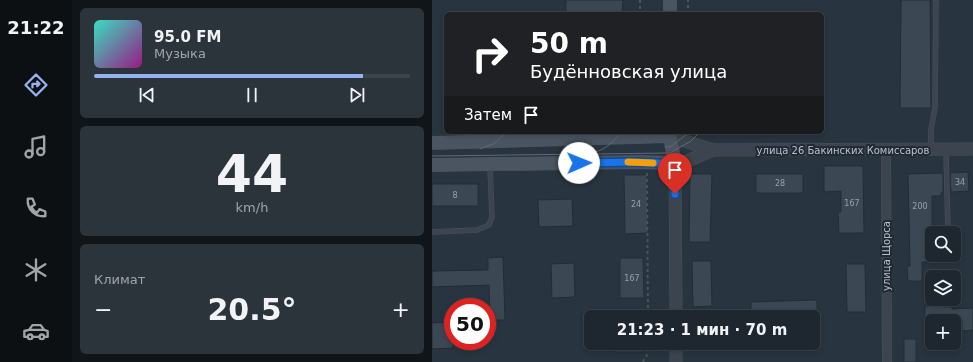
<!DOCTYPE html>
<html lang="ru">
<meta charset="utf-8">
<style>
:root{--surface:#1e272f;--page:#2b333b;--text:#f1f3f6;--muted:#a1a5aa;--line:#3c444b;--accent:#95b2f1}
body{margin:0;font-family:"DejaVu Sans",sans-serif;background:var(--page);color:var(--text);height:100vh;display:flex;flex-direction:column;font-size:15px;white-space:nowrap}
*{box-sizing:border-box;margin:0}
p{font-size:13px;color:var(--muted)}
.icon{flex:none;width:22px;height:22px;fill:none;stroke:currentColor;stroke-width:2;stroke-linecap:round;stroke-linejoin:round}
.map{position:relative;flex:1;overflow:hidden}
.side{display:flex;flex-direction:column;gap:8px;padding:8px;background:#10151a;width:360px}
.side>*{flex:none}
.guide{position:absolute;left:12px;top:12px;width:380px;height:122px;border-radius:6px;box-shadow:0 2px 6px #0003,0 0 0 1px var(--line);background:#202124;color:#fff;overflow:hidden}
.buttons{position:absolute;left:493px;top:226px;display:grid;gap:8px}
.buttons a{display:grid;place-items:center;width:36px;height:36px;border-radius:6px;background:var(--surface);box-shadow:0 2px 6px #0003,0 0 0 1px var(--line);font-size:20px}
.speed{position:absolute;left:12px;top:298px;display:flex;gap:8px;font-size:20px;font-weight:700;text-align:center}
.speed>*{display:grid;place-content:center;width:52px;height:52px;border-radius:50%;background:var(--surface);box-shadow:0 2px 6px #0003,0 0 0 1px var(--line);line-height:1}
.speed .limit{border:6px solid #d22;background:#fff;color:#111}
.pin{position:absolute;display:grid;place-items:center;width:34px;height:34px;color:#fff;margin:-41px -17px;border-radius:50% 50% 50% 0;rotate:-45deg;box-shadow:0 0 4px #0007}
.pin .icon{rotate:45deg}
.me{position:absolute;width:44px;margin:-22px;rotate:89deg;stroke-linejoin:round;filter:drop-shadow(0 0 3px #0008)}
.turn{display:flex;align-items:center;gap:14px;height:84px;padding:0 20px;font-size:18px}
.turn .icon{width:52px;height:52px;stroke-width:2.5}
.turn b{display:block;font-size:28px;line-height:34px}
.then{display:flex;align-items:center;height:38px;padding:0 20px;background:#0003;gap:8px;font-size:15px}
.big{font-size:30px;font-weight:700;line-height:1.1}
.side .tile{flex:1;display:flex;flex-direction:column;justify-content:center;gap:6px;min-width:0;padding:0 14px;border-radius:6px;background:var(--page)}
.side .dial{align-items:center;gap:0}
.dial b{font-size:52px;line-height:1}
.song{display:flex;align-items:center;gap:12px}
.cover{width:48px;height:48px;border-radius:6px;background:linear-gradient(135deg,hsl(170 70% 55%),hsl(310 70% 35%))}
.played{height:4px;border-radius:2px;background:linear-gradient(90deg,var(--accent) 85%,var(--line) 85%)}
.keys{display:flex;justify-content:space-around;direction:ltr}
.heat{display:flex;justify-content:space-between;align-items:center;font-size:22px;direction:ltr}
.trip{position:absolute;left:152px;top:310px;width:236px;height:40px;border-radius:6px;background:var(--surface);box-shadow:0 2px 6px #0003,0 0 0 1px var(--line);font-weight:700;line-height:40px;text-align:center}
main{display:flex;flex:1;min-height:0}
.menu{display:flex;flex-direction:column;width:72px;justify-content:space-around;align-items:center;background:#0c1013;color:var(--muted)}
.menu .icon{width:28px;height:28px}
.menu .active{color:var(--accent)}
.menu b{font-size:18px;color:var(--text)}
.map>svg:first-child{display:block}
.building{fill:#3b4854;stroke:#232c36}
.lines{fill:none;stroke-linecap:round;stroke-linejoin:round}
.service-casing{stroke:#49515b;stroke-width:5.5}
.minor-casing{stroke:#49515b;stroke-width:10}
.tertiary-casing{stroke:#49515b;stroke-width:13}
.secondary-casing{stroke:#49515b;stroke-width:14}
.path{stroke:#435858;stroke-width:2;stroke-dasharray:3 3;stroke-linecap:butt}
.service{stroke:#3c454f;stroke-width:4.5}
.minor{stroke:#3c454f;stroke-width:9}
.tertiary{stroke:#3c454f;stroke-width:12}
.secondary{stroke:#4a5561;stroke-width:13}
.tram{stroke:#5f6a75;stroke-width:1}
.route-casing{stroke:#114b97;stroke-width:10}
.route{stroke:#1a73e8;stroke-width:7}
.slow{stroke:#f59e0b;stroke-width:7}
.labels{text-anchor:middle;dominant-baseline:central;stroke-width:4;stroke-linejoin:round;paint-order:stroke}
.number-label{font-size:8px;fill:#98a0aa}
.street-label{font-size:10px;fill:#b9c0c9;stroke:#212a34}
</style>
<main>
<nav class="menu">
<b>21:22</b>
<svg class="icon active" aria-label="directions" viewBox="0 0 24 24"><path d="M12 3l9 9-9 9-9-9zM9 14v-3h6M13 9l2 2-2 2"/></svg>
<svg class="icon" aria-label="music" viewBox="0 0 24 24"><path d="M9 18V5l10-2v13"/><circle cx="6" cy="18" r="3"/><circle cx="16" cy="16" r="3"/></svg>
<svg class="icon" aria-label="phone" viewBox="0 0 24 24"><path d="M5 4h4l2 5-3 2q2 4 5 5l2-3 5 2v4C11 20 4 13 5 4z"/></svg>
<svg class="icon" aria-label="climate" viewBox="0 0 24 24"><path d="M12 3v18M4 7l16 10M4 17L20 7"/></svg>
<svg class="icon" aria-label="car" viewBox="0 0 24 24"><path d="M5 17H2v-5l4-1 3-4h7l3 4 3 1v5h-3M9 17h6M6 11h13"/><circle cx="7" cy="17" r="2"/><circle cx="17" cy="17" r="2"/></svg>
</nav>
<section class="side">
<div class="tile">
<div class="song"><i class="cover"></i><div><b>95.0 FM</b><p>Музыка</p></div></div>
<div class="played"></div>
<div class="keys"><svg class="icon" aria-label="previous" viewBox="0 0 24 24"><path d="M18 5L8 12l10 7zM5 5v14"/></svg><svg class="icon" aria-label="pause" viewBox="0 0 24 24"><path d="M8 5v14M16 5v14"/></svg><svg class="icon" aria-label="next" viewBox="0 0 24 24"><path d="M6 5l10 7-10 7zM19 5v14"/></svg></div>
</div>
<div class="tile dial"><b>44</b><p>km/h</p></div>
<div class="tile"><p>Климат</p>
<div class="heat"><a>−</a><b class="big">20.5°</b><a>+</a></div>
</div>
</section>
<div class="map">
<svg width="541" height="362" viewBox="0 0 541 362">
<rect width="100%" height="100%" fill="#28343f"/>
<path class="building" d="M 134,0 L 191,0 L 190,14 L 134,14 Z
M 469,0 L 498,0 L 499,108 L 468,108 Z
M 392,166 L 431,166 L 432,233 L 407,233 L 406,212 L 409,212 L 409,191 L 392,192 Z
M 536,172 L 537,191 L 519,192 L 518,173 Z
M 511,173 L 511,192 L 509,193 L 509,196 L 500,196 L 500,262 L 490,262 L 490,281 L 476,281 L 475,266 L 478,266 L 476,174 Z
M 258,174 L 280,174 L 278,242 L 257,242 Z
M 324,174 L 371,174 L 371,193 L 324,193 Z
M 192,175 L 215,175 L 216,233 L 193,234 Z
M 0,184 L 46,184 L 46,206 L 0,206 Z
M 140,199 L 141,226 L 107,227 L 106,200 Z
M 71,257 L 73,320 L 58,320 L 57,285 L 0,287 L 0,271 L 56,270 L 56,258 Z
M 188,258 L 211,258 L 212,298 L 188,298 Z
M 260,261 L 279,261 L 280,306 L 261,307 Z
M 142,263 L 143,297 L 120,298 L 119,264 Z
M 414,264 L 433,264 L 434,312 L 415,312 Z
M 385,300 L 385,317 L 319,317 L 319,302 Z
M 493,306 L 520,307 L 520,309 L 541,308 L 541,330 L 530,331 L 530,320 L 493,319 Z
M 21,322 L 21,348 L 0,349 L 0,323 Z
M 472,339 L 484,339 L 484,362 L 472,362 Z
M 183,343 L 212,343 L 212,352 L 183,352 Z"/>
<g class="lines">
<defs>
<path id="service" d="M 499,149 L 499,129 L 503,108 L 504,0
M 514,151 L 516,233
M 0,232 L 45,230 L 57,225 L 60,217 L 58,166
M 516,255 L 516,259"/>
<path id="minor" d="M 454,150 L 455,362"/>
<path id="tertiary" d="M 237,136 L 281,150 L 541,149
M 244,317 L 243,163 L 251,163 L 281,150
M 244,343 L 244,362"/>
<path id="secondary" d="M 238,14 L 238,0
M 0,143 L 237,136
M 0,165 L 207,162 L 243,163 L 237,132"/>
</defs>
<use href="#service" class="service-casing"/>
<use href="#minor" class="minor-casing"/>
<use href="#tertiary" class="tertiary-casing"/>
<use href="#secondary" class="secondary-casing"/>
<path class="path" d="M 208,0 L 208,14
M 256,14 L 256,0
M 215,173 L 216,317
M 211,362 L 216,353 L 216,343"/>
<use href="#service" class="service"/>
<use href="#minor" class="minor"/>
<use href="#tertiary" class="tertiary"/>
<use href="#secondary" class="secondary"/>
<path class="tram" d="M 233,147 L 238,147 L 258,132
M 48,149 L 61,144 L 76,132
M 163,152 C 175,149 182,141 189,132
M 0,156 L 238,153 L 259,141 L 268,132"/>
</g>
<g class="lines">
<defs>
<path id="route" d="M 147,163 L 207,162 L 243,164 L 243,194"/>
</defs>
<use href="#route" class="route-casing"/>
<use href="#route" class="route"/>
<path class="slow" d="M 196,162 L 221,163"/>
</g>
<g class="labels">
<g class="number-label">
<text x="528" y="182">34</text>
<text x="348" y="183">28</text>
<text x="23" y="195">8</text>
<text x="420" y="203">167</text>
<text x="204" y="204">24</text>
<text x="488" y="206">200</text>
<text x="200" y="278">167</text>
</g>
<g class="street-label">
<text x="411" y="150">улица 26 Бакинских Комиссаров</text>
<text transform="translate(454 256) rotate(-90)">улица Щорса</text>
</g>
</g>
</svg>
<div class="buttons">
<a><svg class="icon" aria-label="search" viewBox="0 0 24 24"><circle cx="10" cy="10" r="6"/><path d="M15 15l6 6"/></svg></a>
<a><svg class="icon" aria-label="layers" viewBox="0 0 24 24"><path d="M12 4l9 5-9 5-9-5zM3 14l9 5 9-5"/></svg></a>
<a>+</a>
</div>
<div class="speed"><div class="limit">50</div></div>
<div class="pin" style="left:243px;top:194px;background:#d93025"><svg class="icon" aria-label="arrive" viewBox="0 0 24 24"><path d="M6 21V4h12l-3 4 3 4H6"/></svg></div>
<svg class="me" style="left:147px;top:163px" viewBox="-20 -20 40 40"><circle r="19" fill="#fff"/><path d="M0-13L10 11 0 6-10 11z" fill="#1a73e8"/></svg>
<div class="trip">21:23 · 1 мин · 70 m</div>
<div class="guide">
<div class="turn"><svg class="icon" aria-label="right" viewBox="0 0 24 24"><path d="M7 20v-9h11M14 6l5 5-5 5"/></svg><div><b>50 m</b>Будённовская улица</div></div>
<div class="then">Затем<svg class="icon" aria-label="arrive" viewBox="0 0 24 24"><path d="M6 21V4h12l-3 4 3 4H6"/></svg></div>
</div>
</div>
</main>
